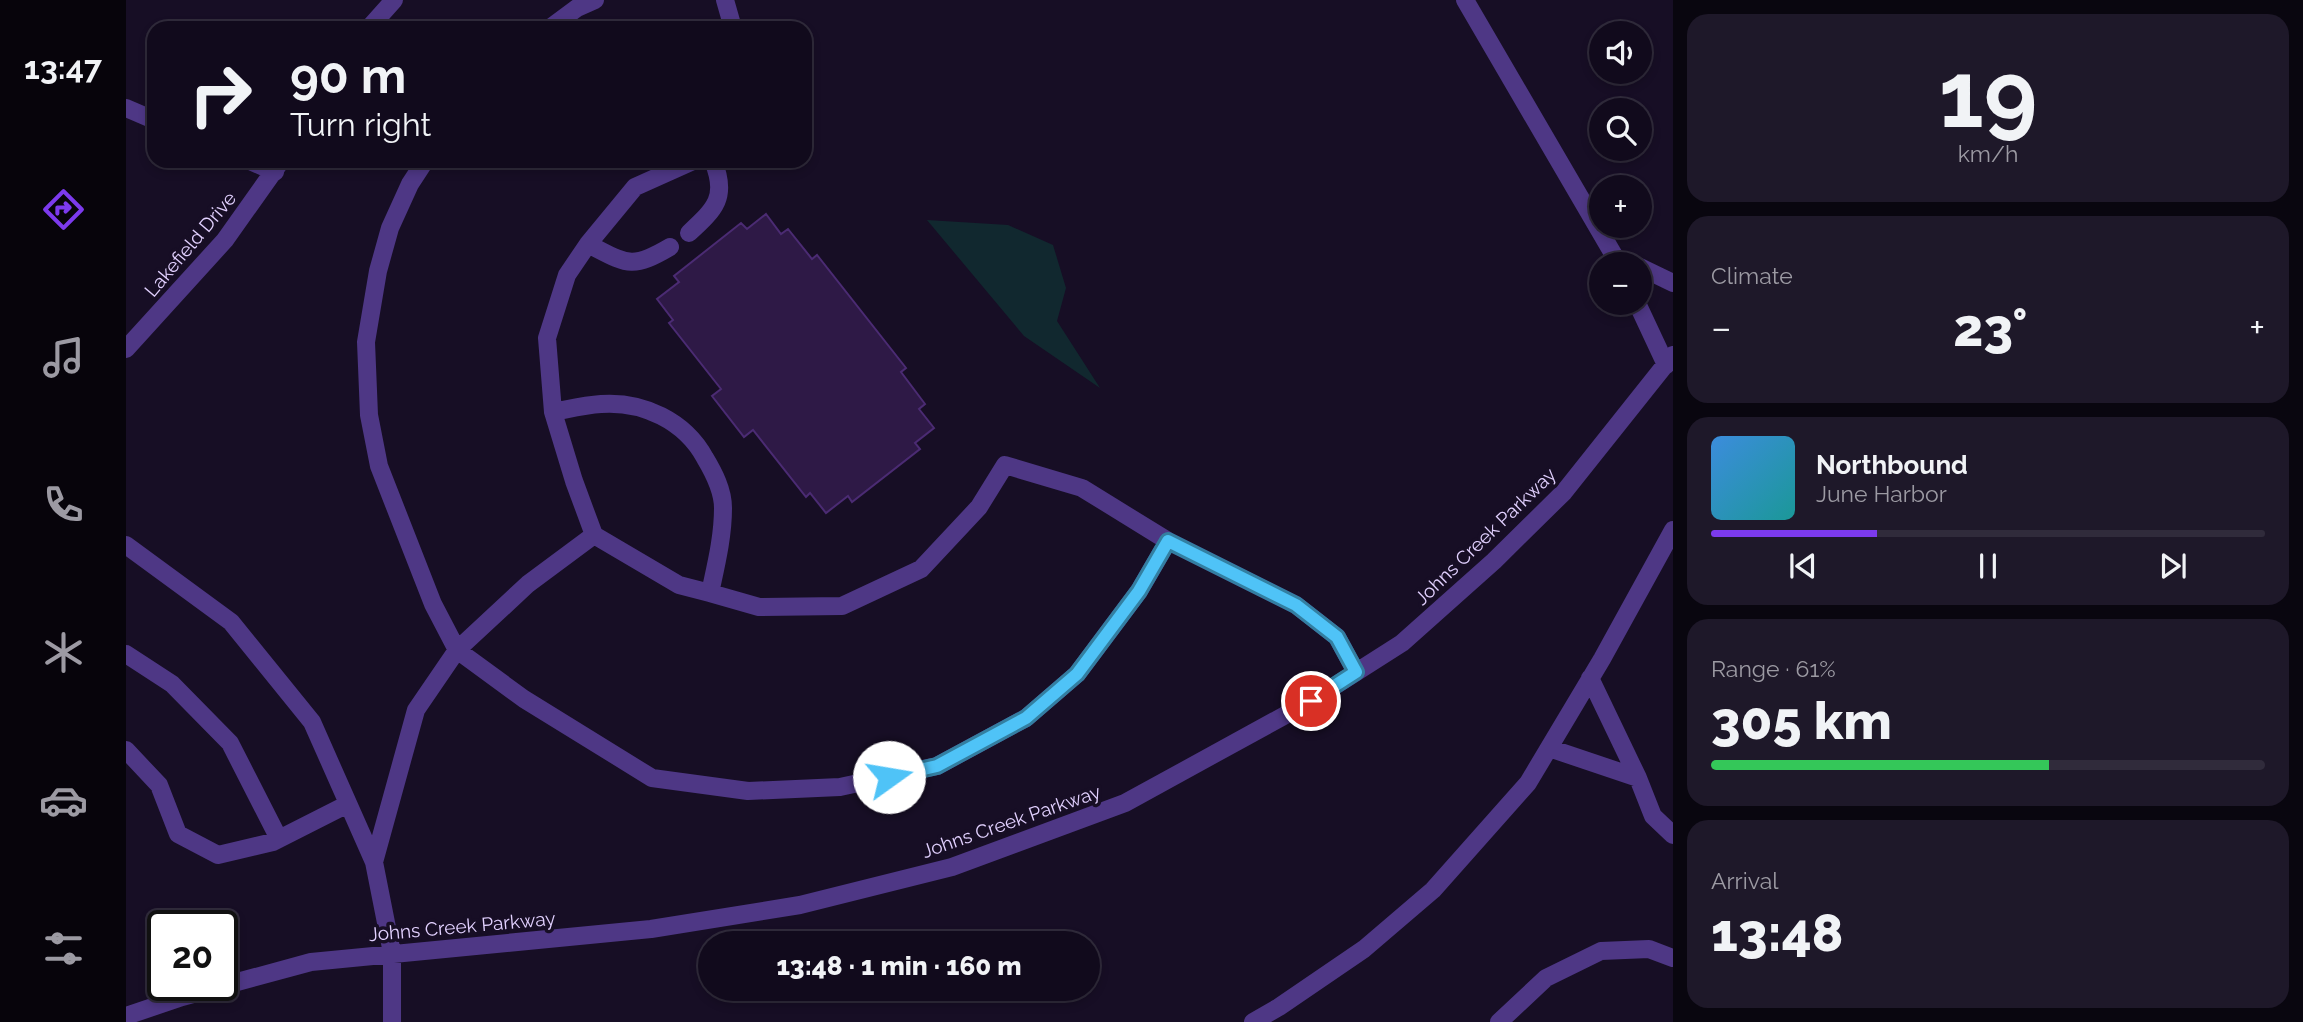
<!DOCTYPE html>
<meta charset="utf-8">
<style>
:root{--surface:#110a1c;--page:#1e1829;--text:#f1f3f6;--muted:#9c9aa3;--line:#302b3b;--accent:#7c3aed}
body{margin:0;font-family:Raleway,sans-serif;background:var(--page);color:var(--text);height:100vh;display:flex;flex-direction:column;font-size:26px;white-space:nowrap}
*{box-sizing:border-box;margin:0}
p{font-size:23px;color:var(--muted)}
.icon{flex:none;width:38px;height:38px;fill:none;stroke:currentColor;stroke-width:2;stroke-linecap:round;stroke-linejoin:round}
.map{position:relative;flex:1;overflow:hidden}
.side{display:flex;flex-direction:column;gap:14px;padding:14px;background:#09060f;width:630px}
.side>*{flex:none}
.guide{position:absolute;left:21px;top:21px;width:665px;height:147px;border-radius:21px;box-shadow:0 4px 10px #0003,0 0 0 2px var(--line);background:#110a1c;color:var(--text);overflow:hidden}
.controls{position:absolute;left:1463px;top:21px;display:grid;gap:14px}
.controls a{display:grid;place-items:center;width:63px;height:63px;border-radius:50%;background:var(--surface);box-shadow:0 4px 10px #0003,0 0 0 2px var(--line);font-size:35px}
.speed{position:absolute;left:21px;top:910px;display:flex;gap:14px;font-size:35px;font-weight:700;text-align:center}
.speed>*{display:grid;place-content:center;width:91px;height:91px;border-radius:50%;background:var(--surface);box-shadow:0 4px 10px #0003,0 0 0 2px var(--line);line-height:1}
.speed .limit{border:4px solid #111;border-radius:10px;background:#fff;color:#111}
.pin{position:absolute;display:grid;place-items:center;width:60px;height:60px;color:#fff;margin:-30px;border:4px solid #fff;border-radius:50%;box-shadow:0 2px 7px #0007}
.me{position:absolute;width:77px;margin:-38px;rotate:77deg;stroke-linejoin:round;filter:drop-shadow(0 0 5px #0008)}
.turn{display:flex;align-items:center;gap:24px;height:147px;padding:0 28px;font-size:32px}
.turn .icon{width:91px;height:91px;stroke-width:2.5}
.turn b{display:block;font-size:49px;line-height:60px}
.big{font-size:52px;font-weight:800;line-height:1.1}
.side .tile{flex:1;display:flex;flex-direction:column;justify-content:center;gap:10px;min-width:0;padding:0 24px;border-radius:21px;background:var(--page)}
.side .dial{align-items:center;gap:0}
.dial b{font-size:91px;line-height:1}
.song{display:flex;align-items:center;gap:21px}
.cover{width:84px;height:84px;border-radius:10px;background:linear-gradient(135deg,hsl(210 70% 55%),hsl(180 70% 35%))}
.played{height:7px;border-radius:4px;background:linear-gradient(90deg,var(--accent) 30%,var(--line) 30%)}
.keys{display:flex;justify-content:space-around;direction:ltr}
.heat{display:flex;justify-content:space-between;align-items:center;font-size:38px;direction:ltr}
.charge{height:10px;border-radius:5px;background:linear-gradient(90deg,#34c759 61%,var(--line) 0)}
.trip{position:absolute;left:572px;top:931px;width:402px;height:70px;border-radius:35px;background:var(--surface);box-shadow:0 4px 10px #0003,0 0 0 2px var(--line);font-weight:800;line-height:70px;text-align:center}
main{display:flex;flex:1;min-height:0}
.dock{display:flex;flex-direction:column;width:126px;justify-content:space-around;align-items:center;background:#07040b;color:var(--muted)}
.dock .icon{width:49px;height:49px}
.dock .current{color:var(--accent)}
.dock b{font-size:32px;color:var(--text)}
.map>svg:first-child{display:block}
.green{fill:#11282f}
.building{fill:#2e1946;stroke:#4b2b73;stroke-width:2}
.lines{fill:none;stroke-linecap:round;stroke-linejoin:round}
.minor{stroke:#4e3785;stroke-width:18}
.route-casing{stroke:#337fa1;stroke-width:18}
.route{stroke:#4fc3f7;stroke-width:12}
.labels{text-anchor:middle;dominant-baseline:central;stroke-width:7;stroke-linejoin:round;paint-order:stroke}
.street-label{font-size:19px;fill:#e2d1ff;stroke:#170e25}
</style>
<main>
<nav class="dock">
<b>13:47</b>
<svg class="icon current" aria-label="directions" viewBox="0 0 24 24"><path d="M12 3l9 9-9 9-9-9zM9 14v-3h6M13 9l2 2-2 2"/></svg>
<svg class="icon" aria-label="music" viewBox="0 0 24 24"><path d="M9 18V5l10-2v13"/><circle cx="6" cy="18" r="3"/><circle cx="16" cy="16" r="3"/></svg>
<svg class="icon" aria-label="phone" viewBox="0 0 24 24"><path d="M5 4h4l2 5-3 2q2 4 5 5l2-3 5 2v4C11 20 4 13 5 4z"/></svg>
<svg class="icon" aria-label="climate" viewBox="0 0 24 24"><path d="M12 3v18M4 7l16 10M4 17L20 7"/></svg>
<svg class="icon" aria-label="car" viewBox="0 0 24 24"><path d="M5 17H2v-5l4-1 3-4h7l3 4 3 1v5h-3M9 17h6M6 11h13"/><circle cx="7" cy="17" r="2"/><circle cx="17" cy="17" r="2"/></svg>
<svg class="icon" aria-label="filters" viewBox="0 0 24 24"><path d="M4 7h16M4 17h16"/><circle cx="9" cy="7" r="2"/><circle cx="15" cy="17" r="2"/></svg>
</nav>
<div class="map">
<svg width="1547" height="1022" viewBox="0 0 1547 1022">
<rect width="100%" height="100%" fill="#170e25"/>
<path class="green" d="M 801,220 L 882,225 L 927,245 L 940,288 L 931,321 L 974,388 L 898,336 Z"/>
<path class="building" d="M 640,214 L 655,234 L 662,229 L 686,259 L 691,255 L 780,368 L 775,372 L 799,404 L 793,409 L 808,428 L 789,443 L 794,449 L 726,502 L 722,496 L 700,513 L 684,493 L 680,497 L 627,430 L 618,437 L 586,396 L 595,389 L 543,323 L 547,320 L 531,299 L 553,282 L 548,276 L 615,223 L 621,229 Z"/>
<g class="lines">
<path class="minor" d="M 599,0 L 607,28
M 1339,0 L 1493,264
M 243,28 L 268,0
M 424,28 L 451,8 L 469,0
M 0,108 L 28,120
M 124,161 L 149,172
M 299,161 L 284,184 L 264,228 L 252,271 L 240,342 L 243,415 L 253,466 L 307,604 L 331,650 L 398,699 L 526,778 L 622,791 L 714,787 L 811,766 L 900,718 L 951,674 L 1013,591 L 1042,541
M 567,161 L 509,187 L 462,244 L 441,275 L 421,338 L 427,412 L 448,481 L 468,535 L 553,585 L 584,593 L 633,607 L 716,606 L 795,569 L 853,507 L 879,465 L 956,488 L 1042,541 L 1170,605 L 1211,637 L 1230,672
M 563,233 C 589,209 602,197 587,161
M 462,244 C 501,264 505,270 544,247
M 1514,267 L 1547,283
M 1511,303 L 1540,365
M 0,349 L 99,240 L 155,161
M 427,412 C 443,409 459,405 475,404 C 517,401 559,421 579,458 C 588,473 597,490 597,508 C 597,537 590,565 584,593
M 0,545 L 105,622 L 186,722 L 248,862
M 0,654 L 46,684 L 104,743 L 153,839
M 1423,748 L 1512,778 L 1464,678
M 0,750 L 33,785 L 52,834 L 92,855 L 147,842 L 222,804
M 1512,778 L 1527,816 L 1547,835
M 0,1016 L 56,997 L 185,962 L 525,929 L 674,905 L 826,867 L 999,803 L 1185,701 L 1276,643 L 1368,561 L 1438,492 L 1547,355
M 266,1022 L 266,953 L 248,862 L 290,710 L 331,650 L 402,584 L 468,535
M 1127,1022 L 1153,1007 L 1238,949 L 1307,890 L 1402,783 L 1476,659 L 1547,530
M 1373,1022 L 1420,978 L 1475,951 L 1523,949 L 1547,958"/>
</g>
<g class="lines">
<defs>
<path id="route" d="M 763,777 L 811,766 L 900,718 L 951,674 L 1013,591 L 1042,541 L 1170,605 L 1211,637 L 1230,672 L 1185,701"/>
</defs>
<use href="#route" class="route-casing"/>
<use href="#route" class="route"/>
</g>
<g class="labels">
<g class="street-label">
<text transform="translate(64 244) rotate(-50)">Lakefield Drive</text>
<text transform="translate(1359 536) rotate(-44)">Johns Creek Parkway</text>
<text transform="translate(885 821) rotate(-19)">Johns Creek Parkway</text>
<text transform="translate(336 926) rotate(-5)">Johns Creek Parkway</text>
</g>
</g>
</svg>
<div class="controls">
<a><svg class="icon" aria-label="sound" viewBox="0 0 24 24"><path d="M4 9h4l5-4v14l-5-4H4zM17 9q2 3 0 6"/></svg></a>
<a><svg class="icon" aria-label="search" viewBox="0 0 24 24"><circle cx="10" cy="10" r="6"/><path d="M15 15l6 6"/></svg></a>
<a>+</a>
<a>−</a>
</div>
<div class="speed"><div class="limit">20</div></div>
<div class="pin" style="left:1185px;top:701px;background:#d93025"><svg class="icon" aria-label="arrive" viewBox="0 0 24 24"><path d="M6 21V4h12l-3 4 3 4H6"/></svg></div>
<svg class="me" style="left:763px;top:777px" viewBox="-20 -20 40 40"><circle r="19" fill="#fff"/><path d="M0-13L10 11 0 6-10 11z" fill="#4fc3f7"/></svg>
<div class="trip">13:48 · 1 min · 160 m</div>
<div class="guide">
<div class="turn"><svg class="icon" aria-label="right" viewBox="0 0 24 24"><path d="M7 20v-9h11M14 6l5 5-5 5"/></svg><div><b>90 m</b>Turn right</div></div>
</div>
</div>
<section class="side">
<div class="tile dial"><b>19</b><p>km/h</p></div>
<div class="tile"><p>Climate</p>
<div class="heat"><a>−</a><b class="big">23°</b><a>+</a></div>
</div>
<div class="tile">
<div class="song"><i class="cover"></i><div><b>Northbound</b><p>June Harbor</p></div></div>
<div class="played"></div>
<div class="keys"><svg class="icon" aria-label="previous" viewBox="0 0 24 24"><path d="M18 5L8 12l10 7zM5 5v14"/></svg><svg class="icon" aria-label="pause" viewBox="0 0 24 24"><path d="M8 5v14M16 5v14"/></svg><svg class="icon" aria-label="next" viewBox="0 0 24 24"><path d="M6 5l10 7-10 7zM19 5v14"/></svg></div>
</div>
<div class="tile"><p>Range · 61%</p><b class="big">305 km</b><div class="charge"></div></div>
<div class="tile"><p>Arrival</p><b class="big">13:48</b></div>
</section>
</main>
